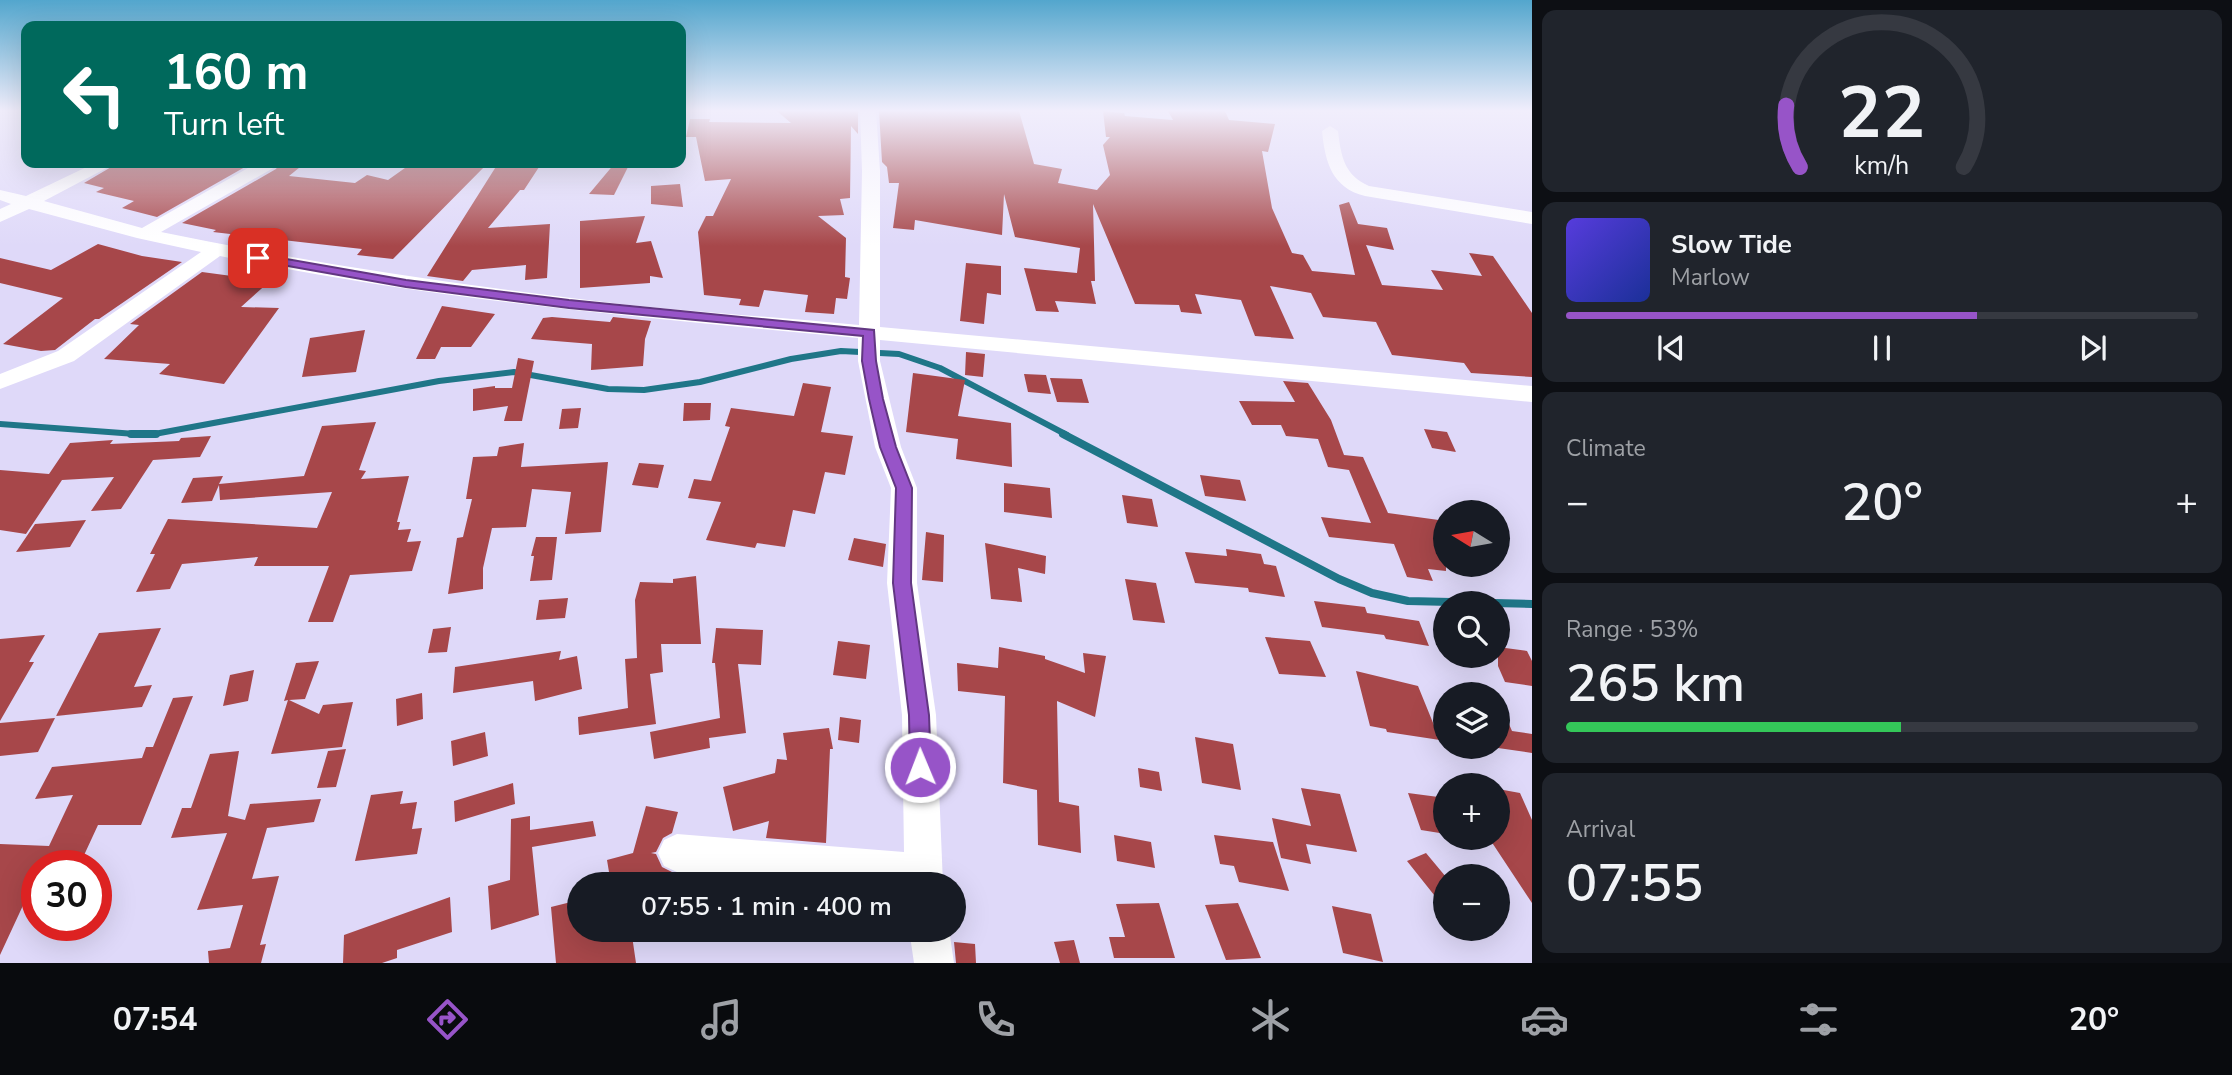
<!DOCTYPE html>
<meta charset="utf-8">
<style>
:root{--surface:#171b24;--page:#20242c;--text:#f1f3f6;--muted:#9ea1a6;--line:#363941;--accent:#9754c8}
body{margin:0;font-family:"Nunito Sans",sans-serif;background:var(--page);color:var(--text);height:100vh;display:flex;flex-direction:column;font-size:26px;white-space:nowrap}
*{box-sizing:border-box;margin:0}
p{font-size:23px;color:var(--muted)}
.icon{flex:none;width:38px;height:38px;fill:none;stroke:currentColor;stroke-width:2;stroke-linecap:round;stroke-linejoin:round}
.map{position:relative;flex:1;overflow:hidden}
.panel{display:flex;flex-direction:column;gap:10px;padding:10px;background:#0d0f14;width:700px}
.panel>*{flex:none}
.hud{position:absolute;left:21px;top:21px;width:665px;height:147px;border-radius:14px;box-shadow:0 7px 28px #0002;background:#00695c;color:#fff;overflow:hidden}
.needle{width:46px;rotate:281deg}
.tools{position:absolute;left:1433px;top:500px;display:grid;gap:14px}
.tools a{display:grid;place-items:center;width:77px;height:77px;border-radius:50%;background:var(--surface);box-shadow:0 7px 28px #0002;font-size:35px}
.speed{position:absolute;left:21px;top:850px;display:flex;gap:14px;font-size:35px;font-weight:700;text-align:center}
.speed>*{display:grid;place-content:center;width:91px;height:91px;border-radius:50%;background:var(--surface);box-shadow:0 7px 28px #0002;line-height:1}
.speed .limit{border:10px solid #d22;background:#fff;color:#111}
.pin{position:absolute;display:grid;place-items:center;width:60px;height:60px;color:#fff;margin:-30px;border-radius:14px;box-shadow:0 4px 10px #0006}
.me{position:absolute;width:77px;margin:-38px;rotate:359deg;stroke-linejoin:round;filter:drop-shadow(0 0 5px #0008)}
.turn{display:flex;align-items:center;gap:24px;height:147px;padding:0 28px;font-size:32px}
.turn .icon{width:91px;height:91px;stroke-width:2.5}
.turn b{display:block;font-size:49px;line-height:60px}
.big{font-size:52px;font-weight:600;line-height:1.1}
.panel .card{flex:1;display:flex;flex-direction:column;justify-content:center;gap:10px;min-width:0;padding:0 24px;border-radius:14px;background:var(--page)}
.panel .dial{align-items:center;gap:0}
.dial svg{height:182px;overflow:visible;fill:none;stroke:var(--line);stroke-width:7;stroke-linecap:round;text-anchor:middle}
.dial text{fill:var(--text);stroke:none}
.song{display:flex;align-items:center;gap:21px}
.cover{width:84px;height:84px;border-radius:10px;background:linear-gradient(135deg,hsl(250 70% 55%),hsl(230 70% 35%))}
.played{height:7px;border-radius:4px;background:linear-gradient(90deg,var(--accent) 65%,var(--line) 65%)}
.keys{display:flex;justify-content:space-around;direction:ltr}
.heat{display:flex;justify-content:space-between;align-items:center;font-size:38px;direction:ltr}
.charge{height:10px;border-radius:5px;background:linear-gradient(90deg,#34c759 53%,var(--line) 0)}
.trip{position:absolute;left:567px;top:872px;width:399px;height:70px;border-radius:35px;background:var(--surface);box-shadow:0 7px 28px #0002;font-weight:600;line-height:70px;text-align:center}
.dock{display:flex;height:112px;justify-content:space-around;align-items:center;background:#090b0e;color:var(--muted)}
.dock .icon{width:49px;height:49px}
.dock .current{color:var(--accent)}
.dock b{font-size:32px;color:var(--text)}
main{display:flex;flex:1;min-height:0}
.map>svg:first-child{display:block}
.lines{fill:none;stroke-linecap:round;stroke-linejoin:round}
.stream-far1{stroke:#1f7688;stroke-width:6}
.stream{stroke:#1f7688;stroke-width:8}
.building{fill:#a7474a}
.minor{fill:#fff;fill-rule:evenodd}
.route{fill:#9754c8;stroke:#623782;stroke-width:2}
</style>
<main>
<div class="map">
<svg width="1532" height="963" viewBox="0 0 1532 963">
<rect width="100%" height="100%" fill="#dfd9f9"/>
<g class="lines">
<path class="stream-far1" d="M 0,424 L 149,435 L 439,381 L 514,372 L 608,389 L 644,390 L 700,382 L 791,359 L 841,351 L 899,354 L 940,368 L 1067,435"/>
<path class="stream" d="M 131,434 L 156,434
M 1063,434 L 1339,579 L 1372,593 L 1408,601 L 1532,604"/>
</g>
<path class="building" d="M 777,111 L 858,111 L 858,134 L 851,126 L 850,198 L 840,199 L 844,215 L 818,216 L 846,238 L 845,277 L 850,278 L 847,299 L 836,298 L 834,314 L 805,312 L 808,295 L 764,290 L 759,307 L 739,305 L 741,299 L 704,295 L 698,232 L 706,216 L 713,216 L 731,179 L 705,181 L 696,137 L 686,137 L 690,119 L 710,119 L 709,122 L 791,123 Z
M 879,111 L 1019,111 L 1034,164 L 1062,169 L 1058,183 L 1097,190 L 1110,175 L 1103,145 L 1110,137 L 1106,137 L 1103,111 L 1124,113 L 1125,116 L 1173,120 L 1168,111 L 1225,111 L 1229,120 L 1275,124 L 1268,152 L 1262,151 L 1272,208 L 1292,253 L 1303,255 L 1312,271 L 1355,275 L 1339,205 L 1349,202 L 1358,224 L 1387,228 L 1394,250 L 1366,245 L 1382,285 L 1443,290 L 1431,270 L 1482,276 L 1469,253 L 1493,256 L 1532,313 L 1532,377 L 1471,373 L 1464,363 L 1392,355 L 1376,322 L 1323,317 L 1311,293 L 1270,286 L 1294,339 L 1255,336 L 1241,300 L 1195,294 L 1202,314 L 1181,312 L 1179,305 L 1135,304 L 1093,204 L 1095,281 L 1091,281 L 1096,304 L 1055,301 L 1059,312 L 1036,311 L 1024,268 L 1077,273 L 1080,248 L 1015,237 L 1004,194 L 1002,235 L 915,220 L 914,230 L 893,228 L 899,183 L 889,183 L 887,167 L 882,162 Z
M 118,163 L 252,163 L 157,217 L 122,208 L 134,201 L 96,192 L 104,188 L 84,183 Z
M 280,163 L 305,163 L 289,176 L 355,183 L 367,175 L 388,180 L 412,163 L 488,163 L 393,259 L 357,255 L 362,249 L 213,232 L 216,230 L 182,223 L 276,169 Z
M 515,163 L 541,164 L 524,190 L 520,190 L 488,228 L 550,224 L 547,278 L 525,280 L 526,265 L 472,270 L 463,281 L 427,276 L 497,165 L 514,167 Z
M 615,163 L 630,163 L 614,195 L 589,194 Z
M 680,184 L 683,207 L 651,204 L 651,186 Z
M 645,216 L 636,243 L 651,241 L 663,278 L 650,276 L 650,283 L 580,288 L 580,221 Z
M 98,244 L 142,256 L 182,262 L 99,319 L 95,319 L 55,350 L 41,351 L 3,344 L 63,298 L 0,283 L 0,258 L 51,270 Z
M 966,263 L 1001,266 L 1001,295 L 987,293 L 984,324 L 960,321 Z
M 202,272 L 270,281 L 241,307 L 279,308 L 224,384 L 159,374 L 170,364 L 104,359 L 139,325 L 130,324 Z
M 442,306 L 495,314 L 471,347 L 441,347 L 435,359 L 416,359 Z
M 552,317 L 610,322 L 613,317 L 651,321 L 645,339 L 643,366 L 591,370 L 592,344 L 531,339 L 543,318 Z
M 365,330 L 356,372 L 302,377 L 310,338 Z
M 966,352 L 985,354 L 983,377 L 965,375 Z
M 518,358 L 534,361 L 522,421 L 504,421 L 508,406 L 473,411 L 473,389 L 495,386 L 495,388 L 512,388 Z
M 913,373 L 965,380 L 958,416 L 1011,423 L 1012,467 L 956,459 L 958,439 L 906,432 Z
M 1024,374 L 1046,375 L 1051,394 L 1028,392 Z
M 1050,378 L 1082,379 L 1089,403 L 1057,402 Z
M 1283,381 L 1308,383 L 1331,420 L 1344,455 L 1363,457 L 1388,513 L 1446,521 L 1446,571 L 1428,569 L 1433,581 L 1407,577 L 1394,544 L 1329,537 L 1321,517 L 1371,523 L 1349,470 L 1328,467 L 1318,439 L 1286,436 L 1281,425 L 1252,425 L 1239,401 L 1295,402 Z
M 803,383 L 831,387 L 821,432 L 853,436 L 845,475 L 825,472 L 815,514 L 793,510 L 785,547 L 757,543 L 755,548 L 706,540 L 721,502 L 688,498 L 694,479 L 711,481 L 730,427 L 725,426 L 731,408 L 794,416 Z
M 684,403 L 711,403 L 710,420 L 683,421 Z
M 581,408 L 578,428 L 559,429 L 562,409 Z
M 376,422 L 359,470 L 366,471 L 361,479 L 409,476 L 397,522 L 400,522 L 398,530 L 411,529 L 407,542 L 421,541 L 412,571 L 350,575 L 333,622 L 308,622 L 329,566 L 254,566 L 258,557 L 182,564 L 170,589 L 136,592 L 155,554 L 150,554 L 168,519 L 317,528 L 332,492 L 220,500 L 219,485 L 212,501 L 181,503 L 193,478 L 223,476 L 219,484 L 304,476 L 322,426 Z
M 1424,429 L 1447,432 L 1456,452 L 1432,448 Z
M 211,436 L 200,457 L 153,460 L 121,509 L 91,511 L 114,477 L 62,480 L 26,534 L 0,530 L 0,470 L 49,474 L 70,443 L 113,440 L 110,444 L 179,441 L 181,438 Z
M 524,443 L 521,467 L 608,462 L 601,532 L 565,534 L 571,492 L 532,489 L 526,527 L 492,528 L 483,568 L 483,589 L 448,594 L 457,538 L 463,537 L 472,499 L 466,499 L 473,457 L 497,456 L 499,447 Z
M 639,463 L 664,465 L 658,488 L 632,485 Z
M 1200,475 L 1240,480 L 1246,501 L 1205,496 Z
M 1004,483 L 1050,488 L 1052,518 L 1004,512 Z
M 1122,495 L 1152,499 L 1158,527 L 1127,523 Z
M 86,520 L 70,547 L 16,552 L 35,524 Z
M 926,532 L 944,535 L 943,582 L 922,580 Z
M 536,537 L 557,537 L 552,580 L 530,581 L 534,556 L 531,556 Z
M 854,538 L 886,544 L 883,567 L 848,560 Z
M 985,543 L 1046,556 L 1045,574 L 1018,568 L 1022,602 L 991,599 Z
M 1226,549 L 1261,554 L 1264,564 L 1276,566 L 1285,597 L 1249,592 L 1248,588 L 1195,583 L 1185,552 L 1227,556 Z
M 696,576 L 701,644 L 661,644 L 663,672 L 650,674 L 656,724 L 579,735 L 578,717 L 628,708 L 625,659 L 637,658 L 635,600 L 640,582 L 673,583 L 673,579 Z
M 1125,579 L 1156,583 L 1165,623 L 1133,620 Z
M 568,598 L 565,618 L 536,620 L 539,600 Z
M 1314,601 L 1365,607 L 1367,613 L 1419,621 L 1429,646 L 1386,639 L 1384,635 L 1322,627 Z
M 451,627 L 447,652 L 428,653 L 433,629 Z
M 161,628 L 134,687 L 152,685 L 142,707 L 56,716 L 99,633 Z
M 716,628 L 763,630 L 761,665 L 738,664 L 746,733 L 709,738 L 710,748 L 654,759 L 650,732 L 720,718 L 715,663 L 712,663 Z
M 45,635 L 29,662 L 34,662 L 0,721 L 0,639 Z
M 1265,637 L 1310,641 L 1326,677 L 1279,674 Z
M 838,641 L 870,645 L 866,679 L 833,675 Z
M 999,647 L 1045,656 L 1045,659 L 1085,673 L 1083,653 L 1106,656 L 1095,717 L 1057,701 L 1059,802 L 1079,806 L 1081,853 L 1038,845 L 1037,790 L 1003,783 L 1005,696 L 958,691 L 957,663 L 998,668 Z
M 1498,647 L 1527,651 L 1532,661 L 1532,686 L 1505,682 L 1498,666 Z
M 561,651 L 559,660 L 577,656 L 582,689 L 535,701 L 533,681 L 453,693 L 455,667 Z
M 319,661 L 305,699 L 289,700 L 319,714 L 323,705 L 353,702 L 342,747 L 271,754 L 288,700 L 284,701 L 296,663 Z
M 254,670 L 248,701 L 223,706 L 230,675 Z
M 1356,671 L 1418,686 L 1440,740 L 1387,732 L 1386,729 L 1370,726 Z
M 422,693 L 423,719 L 397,726 L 396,699 Z
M 193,696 L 141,825 L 98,825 L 79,866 L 37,866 L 37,886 L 32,886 L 0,955 L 0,844 L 49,846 L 73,795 L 35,799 L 52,767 L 142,758 L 146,747 L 153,747 L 173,698 Z
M 1498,699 L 1512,731 L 1532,734 L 1532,753 L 1498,748 Z
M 840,717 L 861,720 L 859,743 L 838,740 Z
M 55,718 L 38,752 L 0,756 L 0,723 Z
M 829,728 L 833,749 L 830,749 L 826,843 L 766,838 L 769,821 L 733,831 L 723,787 L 775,773 L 777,759 L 787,760 L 783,733 Z
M 485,732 L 488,756 L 453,766 L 451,741 Z
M 1195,737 L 1233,744 L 1241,790 L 1202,783 Z
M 346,749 L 336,787 L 317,788 L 328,751 Z
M 239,751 L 228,816 L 245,820 L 250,804 L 321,799 L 314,822 L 267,828 L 252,879 L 279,876 L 260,945 L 266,944 L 261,963 L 209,963 L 208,951 L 230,948 L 243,905 L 197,910 L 227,833 L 171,838 L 182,808 L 191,808 L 210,754 Z
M 1138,768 L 1159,772 L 1162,791 L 1140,787 Z
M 513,783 L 515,804 L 455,822 L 454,801 Z
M 1301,788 L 1340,794 L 1357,852 L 1306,844 L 1311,864 L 1281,858 L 1272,818 L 1311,826 Z
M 1498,789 L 1520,793 L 1532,820 L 1532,903 L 1489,838 L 1498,838 Z
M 403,791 L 400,804 L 417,802 L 412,829 L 422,828 L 417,854 L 355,861 L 371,795 Z
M 1408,793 L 1446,798 L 1446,834 L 1421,830 Z
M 646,806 L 678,812 L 672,833 L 663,838 L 656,852 L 651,853 L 656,854 L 662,867 L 674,873 L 675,878 L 658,884 L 611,884 L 607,860 L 633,853 Z
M 530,816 L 530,830 L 593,821 L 596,836 L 532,847 L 539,915 L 491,930 L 488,886 L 510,880 L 511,819 Z
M 1114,835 L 1151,842 L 1155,868 L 1117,861 Z
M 1214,835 L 1273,842 L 1289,891 L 1239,882 L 1234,866 L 1220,864 Z
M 1426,853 L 1446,877 L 1446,910 L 1407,861 Z
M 450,897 L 452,932 L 397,950 L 397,958 L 382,963 L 343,963 L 344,935 Z
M 579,900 L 579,929 L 631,929 L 636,963 L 556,963 L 551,907 Z
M 1159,903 L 1175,958 L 1114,958 L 1109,937 L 1125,937 L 1116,904 Z
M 1238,903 L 1261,958 L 1226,960 L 1205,905 Z
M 1332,906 L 1371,914 L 1383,962 L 1343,953 Z
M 1074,940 L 1080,963 L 1060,963 L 1054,942 Z
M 954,942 L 975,944 L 976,963 L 956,963 Z"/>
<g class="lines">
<path class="minor" d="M 860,111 L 876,111 L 880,171 L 880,327 L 1532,386 L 1532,402 L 880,340 L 880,361 L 901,447 L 917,488 L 917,583 L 936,715 L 943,884 L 831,884 L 677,872 L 664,866 L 658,853 L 664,840 L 677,834 L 904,852 L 902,715 L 887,583 L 891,488 L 875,447 L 858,361 L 858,338 C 645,318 431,300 220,256 L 74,361 L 0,389 L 0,374 L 58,351 L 201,252 L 137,238 L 29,209 L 0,222 L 0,209 L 11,204 L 0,200 L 0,190 L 26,196 L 95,163 L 116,163 L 44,201 L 142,228 L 257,163 L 277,163 L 275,167 L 161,232 C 300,261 439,282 579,299 C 672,311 766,316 859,325 L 862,171 Z
M 1330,126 L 1338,131 C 1341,156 1344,175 1369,186 L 1532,212 L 1532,224 L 1365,196 C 1332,188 1325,162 1322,131 Z
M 909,929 L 949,929 L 954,963 L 914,963 Z"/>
</g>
<linearGradient id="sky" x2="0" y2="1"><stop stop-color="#53a6cd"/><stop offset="0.45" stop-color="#f1eefc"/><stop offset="1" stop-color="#f1eefc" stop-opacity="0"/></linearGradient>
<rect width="1532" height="246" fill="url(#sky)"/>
<path class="route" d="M 258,254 L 406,280 L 569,300 L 874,330 L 876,361 L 883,399 L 896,447 L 912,488 L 911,583 L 929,715 L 931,767 L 928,774 L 920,777 L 913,774 L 910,767 L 909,715 L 893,583 L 896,488 L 880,447 L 869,399 L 862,361 L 863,336 L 569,308 L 406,287 L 254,260 L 252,258 Z"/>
</svg>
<div class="tools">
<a><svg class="needle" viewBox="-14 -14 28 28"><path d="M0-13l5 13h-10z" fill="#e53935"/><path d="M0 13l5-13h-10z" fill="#9ea1a6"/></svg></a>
<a><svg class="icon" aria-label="search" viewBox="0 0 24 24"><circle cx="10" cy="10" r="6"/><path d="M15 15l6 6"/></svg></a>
<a><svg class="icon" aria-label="layers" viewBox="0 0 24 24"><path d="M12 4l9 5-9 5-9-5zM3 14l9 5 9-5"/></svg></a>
<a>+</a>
<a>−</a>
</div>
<div class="speed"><div class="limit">30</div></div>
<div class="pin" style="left:258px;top:258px;background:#d93025"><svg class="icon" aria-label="arrive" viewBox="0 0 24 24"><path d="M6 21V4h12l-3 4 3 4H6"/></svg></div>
<svg class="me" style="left:920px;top:767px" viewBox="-20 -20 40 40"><circle r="17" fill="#9754c8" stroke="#fff" stroke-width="3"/><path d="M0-11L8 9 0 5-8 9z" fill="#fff"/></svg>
<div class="trip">07:55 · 1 min · 400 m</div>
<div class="hud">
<div class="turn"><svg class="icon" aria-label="left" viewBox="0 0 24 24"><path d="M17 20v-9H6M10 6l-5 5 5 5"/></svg><div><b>160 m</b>Turn left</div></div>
</div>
</div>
<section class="panel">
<div class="card dial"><svg viewBox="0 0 100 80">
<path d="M14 69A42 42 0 1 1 86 69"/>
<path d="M14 69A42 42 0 0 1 8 42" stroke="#9754c8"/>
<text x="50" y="56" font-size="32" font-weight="700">22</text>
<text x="50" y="72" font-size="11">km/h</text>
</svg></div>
<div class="card">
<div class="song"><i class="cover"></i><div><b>Slow Tide</b><p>Marlow</p></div></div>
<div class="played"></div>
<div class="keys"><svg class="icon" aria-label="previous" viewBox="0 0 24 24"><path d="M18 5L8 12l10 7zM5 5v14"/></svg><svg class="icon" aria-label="pause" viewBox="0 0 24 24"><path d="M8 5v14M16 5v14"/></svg><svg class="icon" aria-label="next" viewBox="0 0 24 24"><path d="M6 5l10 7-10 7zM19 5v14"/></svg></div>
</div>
<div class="card"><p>Climate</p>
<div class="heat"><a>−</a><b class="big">20°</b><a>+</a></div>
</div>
<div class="card"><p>Range · 53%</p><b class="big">265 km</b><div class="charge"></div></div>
<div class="card"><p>Arrival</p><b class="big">07:55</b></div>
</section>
</main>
<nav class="dock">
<b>07:54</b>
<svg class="icon current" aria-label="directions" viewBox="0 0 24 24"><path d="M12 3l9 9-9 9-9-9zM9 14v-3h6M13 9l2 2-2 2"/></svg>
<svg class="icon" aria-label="music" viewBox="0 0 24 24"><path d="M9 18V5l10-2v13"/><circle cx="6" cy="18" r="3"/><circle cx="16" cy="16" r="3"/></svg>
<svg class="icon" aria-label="phone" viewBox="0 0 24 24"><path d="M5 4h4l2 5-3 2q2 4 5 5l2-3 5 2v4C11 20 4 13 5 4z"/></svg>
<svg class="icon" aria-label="climate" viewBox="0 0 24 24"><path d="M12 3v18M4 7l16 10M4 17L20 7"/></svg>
<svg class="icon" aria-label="car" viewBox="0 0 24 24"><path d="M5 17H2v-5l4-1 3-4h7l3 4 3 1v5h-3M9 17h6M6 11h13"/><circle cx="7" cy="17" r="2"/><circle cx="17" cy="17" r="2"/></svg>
<svg class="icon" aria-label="filters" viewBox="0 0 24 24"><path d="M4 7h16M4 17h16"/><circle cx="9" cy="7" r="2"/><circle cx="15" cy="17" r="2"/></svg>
<b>20°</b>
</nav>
